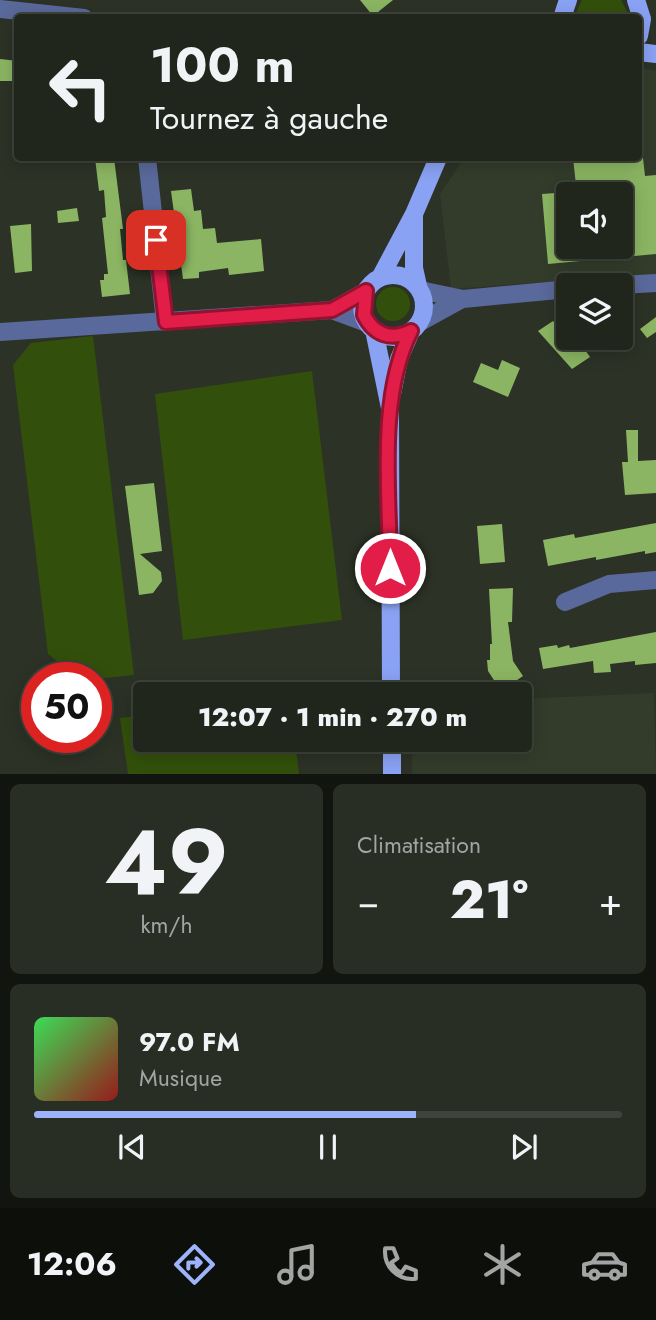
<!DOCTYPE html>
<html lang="fr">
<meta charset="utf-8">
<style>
:root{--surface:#21261c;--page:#292e25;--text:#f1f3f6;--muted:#a2a5a3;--line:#3e433b;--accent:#9db4fd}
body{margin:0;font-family:Jost,sans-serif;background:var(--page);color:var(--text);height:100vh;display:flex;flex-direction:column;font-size:26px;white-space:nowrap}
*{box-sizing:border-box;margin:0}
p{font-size:23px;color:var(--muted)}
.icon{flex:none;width:38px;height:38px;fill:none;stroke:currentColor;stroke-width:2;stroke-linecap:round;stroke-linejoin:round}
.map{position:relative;height:774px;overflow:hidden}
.side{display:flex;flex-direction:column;gap:10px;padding:10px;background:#12150f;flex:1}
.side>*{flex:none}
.top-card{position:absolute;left:14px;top:14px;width:628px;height:147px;border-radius:7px;box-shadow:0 4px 18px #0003,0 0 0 2px var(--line);background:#21261c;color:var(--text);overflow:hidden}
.fabs{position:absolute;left:556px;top:182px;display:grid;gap:14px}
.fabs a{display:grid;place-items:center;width:77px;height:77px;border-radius:7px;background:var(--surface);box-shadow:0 4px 18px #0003,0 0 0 2px var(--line);font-size:35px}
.speed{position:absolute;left:21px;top:662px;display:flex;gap:14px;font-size:35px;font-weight:700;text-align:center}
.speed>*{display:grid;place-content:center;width:91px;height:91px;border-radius:50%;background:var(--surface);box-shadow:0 4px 18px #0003,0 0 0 2px var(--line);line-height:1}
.speed .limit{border:10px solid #d22;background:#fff;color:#111}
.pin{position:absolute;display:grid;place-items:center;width:60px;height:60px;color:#fff;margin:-30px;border-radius:14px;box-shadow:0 4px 10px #0006}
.me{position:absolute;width:77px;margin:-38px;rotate:0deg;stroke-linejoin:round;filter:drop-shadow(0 0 5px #0008)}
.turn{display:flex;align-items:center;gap:24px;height:147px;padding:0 21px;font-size:32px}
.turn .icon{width:91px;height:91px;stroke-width:2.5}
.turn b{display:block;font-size:49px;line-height:60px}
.big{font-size:52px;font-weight:800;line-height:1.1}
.side .tile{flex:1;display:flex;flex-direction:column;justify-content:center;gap:10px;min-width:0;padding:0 24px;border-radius:10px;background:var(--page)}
.side .dial{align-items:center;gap:0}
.dial b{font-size:91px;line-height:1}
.song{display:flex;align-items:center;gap:21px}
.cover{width:84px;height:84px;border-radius:10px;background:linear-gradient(135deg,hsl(130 70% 55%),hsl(0 70% 35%))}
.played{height:7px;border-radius:4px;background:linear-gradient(90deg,var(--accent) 65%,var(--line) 65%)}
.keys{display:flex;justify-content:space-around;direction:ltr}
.heat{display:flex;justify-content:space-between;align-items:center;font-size:38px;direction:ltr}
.side .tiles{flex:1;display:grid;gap:10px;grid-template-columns:1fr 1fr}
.tile:last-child{grid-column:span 2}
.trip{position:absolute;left:133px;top:682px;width:399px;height:70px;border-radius:7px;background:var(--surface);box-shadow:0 4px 18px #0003,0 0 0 2px var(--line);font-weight:800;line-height:70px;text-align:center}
.dock{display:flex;height:112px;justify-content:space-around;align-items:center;background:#0d0f0b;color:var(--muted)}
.dock .icon{width:49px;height:49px}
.dock .current{color:var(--accent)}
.dock b{font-size:32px;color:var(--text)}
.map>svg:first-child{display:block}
.built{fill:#333c2b;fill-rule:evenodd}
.green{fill:#32500b}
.building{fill:#8bb562}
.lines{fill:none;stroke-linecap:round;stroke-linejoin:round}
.minor{stroke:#5a699b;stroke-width:18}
.major{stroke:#8aa2f4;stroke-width:18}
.route-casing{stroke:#92132f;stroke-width:18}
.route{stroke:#e11d48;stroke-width:12}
</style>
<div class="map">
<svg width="656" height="774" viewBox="0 0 656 774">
<rect width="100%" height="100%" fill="#2c3226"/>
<path class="built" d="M 643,68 L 656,71 L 656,274 L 451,289 L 440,194 L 464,158 L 639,158 L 639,69 ZM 569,194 L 621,194 L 621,247 L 569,247 Z
M 654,693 L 656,774 L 412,774 L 412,740 L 520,740 L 520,699 Z"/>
<path class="green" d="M 582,0 L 621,0 L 630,17 L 574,17 Z
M376 304a17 17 0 1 1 34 0a17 17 0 1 1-34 0Z
M 93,336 L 134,675 L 96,679 L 95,669 L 71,672 L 48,654 L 13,365 L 31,343 Z
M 312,371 L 342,620 L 183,640 L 155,394 Z
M 145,715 L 145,740 L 295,740 L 299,774 L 128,774 L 120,718 Z"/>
<path class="building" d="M 360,0 L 393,0 L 373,16 Z
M 0,59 L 18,61 L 18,81 L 0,81 Z
M 95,158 L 114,158 L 123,229 L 120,229 L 123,260 L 126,260 L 130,294 L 102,297 L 100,280 L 104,280 L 104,274 L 108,274 L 102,218 L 106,217 L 104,190 L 99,191 Z
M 573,158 L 643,158 L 645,176 L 656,175 L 656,254 L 548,264 L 542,194 L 569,192 L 569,247 L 621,247 L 621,194 L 577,194 Z
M 191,189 L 194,211 L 201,210 L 203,229 L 215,228 L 217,243 L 261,239 L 264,271 L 229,275 L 228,268 L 199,272 L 199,278 L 183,279 L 171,191 Z
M 77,208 L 79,221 L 58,223 L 57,211 Z
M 31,224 L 32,271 L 15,273 L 10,226 Z
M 656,317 L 656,332 L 647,338 L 640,329 Z
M 553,321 L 560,330 L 569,324 L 569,346 L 578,340 L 590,357 L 572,369 L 538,331 Z
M 502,360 L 520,368 L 508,397 L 473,382 L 481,363 L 498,370 Z
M 626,430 L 638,430 L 638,461 L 656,460 L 656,493 L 625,495 L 622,462 L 628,462 Z
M 154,483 L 162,551 L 140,554 L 161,572 L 162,581 L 153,593 L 139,595 L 125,486 Z
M 656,523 L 656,552 L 645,554 L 645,551 L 596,560 L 596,557 L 548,566 L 543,540 L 574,534 L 575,538 Z
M 502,524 L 505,562 L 480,564 L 477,526 Z
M 513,588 L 512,622 L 508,622 L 513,661 L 523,676 L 501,691 L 488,671 L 487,660 L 490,660 L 490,644 L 492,644 L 489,589 Z
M 656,632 L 656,663 L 635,665 L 635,661 L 610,664 L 611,672 L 594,673 L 593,661 L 543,669 L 539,648 L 557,645 L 558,648 L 569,645 L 570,648 Z"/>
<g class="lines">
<path class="minor" d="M 0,9 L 84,18
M 147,158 L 165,322
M 621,285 L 656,283
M 420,290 L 463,299 L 569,289
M 332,310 L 366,291
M 420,322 L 460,300
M 0,332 L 332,310 L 367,323
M 565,602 L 609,584 L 656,580"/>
<path class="major" d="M 636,0 L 642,19 L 639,36
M 562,18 L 568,0
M 639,52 L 656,54
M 414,214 L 414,268 L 418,286
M362 306a31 31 0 1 1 62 0a31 31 0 1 1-62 0Z
M 380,278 L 414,214 L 438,158
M 374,330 L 390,408 L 391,695
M 392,394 L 399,359 L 411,331
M 392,740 L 392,774"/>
</g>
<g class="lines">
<defs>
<path id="route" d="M 156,240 L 166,322 L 332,310 L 366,291 L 364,315 C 374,335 391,341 411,331 C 377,398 390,495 390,568"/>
</defs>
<use href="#route" class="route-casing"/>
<use href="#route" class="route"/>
</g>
</svg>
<div class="fabs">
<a><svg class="icon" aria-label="sound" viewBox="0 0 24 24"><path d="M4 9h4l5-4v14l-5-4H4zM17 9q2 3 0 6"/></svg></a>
<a><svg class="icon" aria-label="layers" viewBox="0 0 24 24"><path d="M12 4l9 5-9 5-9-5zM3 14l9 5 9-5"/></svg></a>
</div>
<div class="speed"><div class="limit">50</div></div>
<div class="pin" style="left:156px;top:240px;background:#d93025"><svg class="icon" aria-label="arrive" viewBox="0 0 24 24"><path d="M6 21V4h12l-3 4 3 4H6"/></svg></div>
<svg class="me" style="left:390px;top:568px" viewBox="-20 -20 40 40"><circle r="17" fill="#e11d48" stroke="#fff" stroke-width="3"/><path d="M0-11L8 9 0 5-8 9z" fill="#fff"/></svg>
<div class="trip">12:07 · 1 min · 270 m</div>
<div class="top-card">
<div class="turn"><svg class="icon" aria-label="left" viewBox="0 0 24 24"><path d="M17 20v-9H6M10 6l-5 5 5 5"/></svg><div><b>100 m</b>Tournez à gauche</div></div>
</div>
</div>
<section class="side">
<div class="tiles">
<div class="tile dial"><b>49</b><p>km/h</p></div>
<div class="tile"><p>Climatisation</p>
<div class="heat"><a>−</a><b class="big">21°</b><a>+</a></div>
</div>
<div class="tile">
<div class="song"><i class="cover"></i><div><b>97.0 FM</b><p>Musique</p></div></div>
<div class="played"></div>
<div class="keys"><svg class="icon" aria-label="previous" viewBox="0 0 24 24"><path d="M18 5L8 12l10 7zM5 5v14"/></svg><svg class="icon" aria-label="pause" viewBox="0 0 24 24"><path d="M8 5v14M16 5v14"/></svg><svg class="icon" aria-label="next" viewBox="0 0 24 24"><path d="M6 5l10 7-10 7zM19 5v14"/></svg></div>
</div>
</div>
</section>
<nav class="dock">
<b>12:06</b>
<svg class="icon current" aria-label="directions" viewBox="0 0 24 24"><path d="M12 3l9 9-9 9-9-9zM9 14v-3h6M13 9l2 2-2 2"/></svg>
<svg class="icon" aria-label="music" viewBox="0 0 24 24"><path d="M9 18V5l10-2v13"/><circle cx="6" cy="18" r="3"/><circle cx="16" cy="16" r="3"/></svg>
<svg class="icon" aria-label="phone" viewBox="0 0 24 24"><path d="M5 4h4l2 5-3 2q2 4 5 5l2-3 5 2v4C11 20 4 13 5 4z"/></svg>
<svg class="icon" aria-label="climate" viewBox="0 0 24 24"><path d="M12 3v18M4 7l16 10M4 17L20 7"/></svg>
<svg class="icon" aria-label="car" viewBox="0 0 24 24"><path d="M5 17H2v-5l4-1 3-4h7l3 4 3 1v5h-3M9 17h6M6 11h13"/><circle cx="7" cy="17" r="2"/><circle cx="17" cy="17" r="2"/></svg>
</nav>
